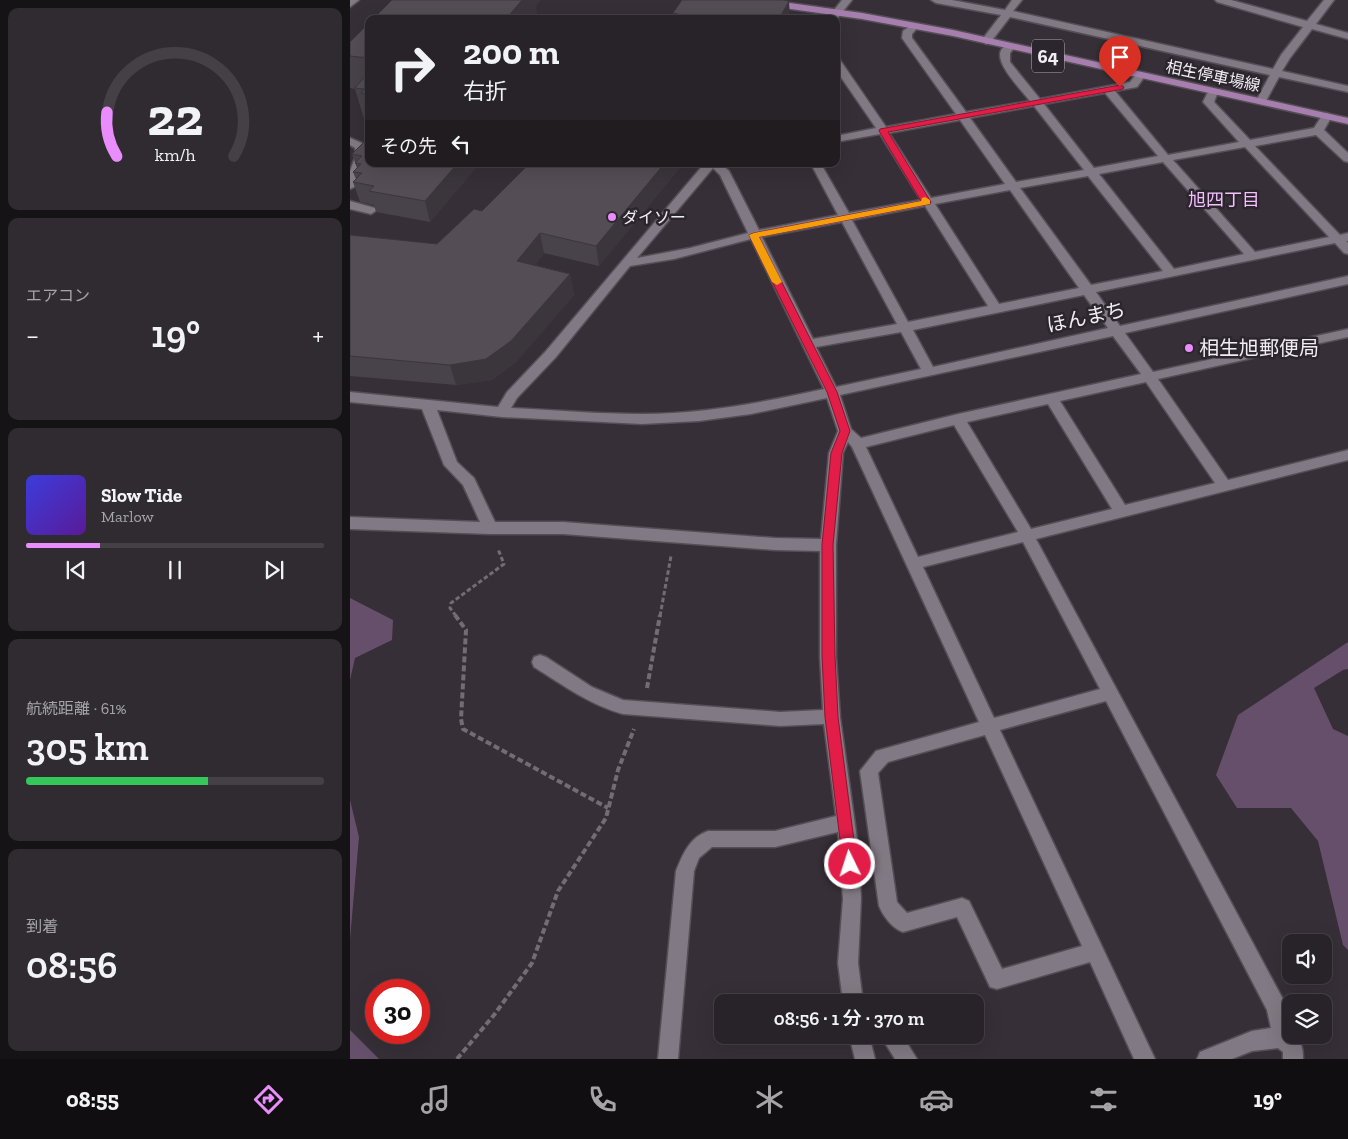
<!DOCTYPE html>
<html lang="ja">
<meta charset="utf-8">
<style>
:root{--surface:#282329;--page:#302b31;--text:#f1f3f6;--muted:#a5a4a8;--line:#444046;--accent:#ea8dfc}
body{margin:0;font-family:"Zilla Slab","Noto Sans JP",serif;background:var(--page);color:var(--text);height:100vh;display:flex;flex-direction:column;font-size:19px;white-space:nowrap}
*{box-sizing:border-box;margin:0}
p{font-size:16px;color:var(--muted)}
.icon{flex:none;width:28px;height:28px;fill:none;stroke:currentColor;stroke-width:2;stroke-linecap:round;stroke-linejoin:round}
.map{position:relative;flex:1;overflow:hidden}
.sheet{display:flex;flex-direction:column;gap:8px;padding:8px;background:#161317;width:350px}
.sheet>*{flex:none}
.top-card{position:absolute;left:15px;top:15px;width:475px;height:152px;border-radius:10px;box-shadow:0 5px 20px #0002,0 0 0 1px var(--line);background:#282329;color:var(--text);overflow:hidden}
.controls{position:absolute;left:932px;top:934px;display:grid;gap:10px}
.controls a{display:grid;place-items:center;width:50px;height:50px;border-radius:10px;background:var(--surface);box-shadow:0 5px 20px #0002,0 0 0 1px var(--line);font-size:25px}
.speed{position:absolute;left:15px;top:979px;display:flex;gap:10px;font-size:25px;font-weight:700;text-align:center}
.speed>*{display:grid;place-content:center;width:65px;height:65px;border-radius:50%;background:var(--surface);box-shadow:0 5px 20px #0002,0 0 0 1px var(--line);line-height:1}
.speed .limit{border:8px solid #d22;background:#fff;color:#111}
.pin{position:absolute;display:grid;place-items:center;width:42px;height:42px;color:#fff;margin:-51px -21px;border-radius:50% 50% 50% 0;rotate:-45deg;box-shadow:0 0 5px #0007}
.pin .icon{rotate:45deg}
.me{position:absolute;width:55px;margin:-28px;rotate:356deg;stroke-linejoin:round;filter:drop-shadow(0 0 4px #0008)}
.turn{display:flex;align-items:center;gap:18px;height:105px;padding:0 15px;font-size:22px}
.turn .icon{width:65px;height:65px;stroke-width:2.5}
.turn b{display:block;font-size:35px;line-height:42px}
.then{display:flex;align-items:center;height:48px;padding:0 15px;background:#0003;gap:10px;font-size:19px}
.big{font-size:38px;font-weight:600;line-height:1.1}
.sheet .tile{flex:1;display:flex;flex-direction:column;justify-content:center;gap:8px;min-width:0;padding:0 18px;border-radius:10px;background:var(--page)}
.sheet .dial{align-items:center;gap:0}
.dial svg{height:130px;overflow:visible;fill:none;stroke:var(--line);stroke-width:7;stroke-linecap:round;text-anchor:middle}
.dial text{fill:var(--text);stroke:none}
.song{display:flex;align-items:center;gap:15px}
.cover{width:60px;height:60px;border-radius:8px;background:linear-gradient(135deg,hsl(240 70% 55%),hsl(270 70% 35%))}
.played{height:5px;border-radius:2px;background:linear-gradient(90deg,var(--accent) 25%,var(--line) 25%)}
.keys{display:flex;justify-content:space-around;direction:ltr}
.heat{display:flex;justify-content:space-between;align-items:center;font-size:28px;direction:ltr}
.charge{height:8px;border-radius:4px;background:linear-gradient(90deg,#34c759 61%,var(--line) 0)}
.trip{position:absolute;left:364px;top:994px;width:270px;height:50px;border-radius:10px;background:var(--surface);box-shadow:0 5px 20px #0002,0 0 0 1px var(--line);font-weight:600;line-height:50px;text-align:center}
.menu{display:flex;height:80px;justify-content:space-around;align-items:center;background:#100e10;color:var(--muted)}
.menu .icon{width:35px;height:35px}
.menu .current{color:var(--accent)}
.menu b{font-size:22px;color:var(--text)}
main{display:flex;flex:1;min-height:0}
.map>svg:first-child{display:block}
.green{fill:#664f6a}
.lines{fill:none;stroke-linecap:round;stroke-linejoin:round}
.minor-casing{stroke:#544e55;stroke-width:3}
.major-casing{stroke:#544e55;stroke-width:3}
.path-far1{stroke:#736c74;stroke-width:3;stroke-dasharray:4.5 2.5;stroke-linecap:butt}
.path{stroke:#736c74;stroke-width:4;stroke-dasharray:6 3;stroke-linecap:butt}
.minor{fill:#817983;fill-rule:evenodd}
.major{fill:#a67fae;fill-rule:evenodd}
.wall{fill:#48424a}
.shaded-wall{fill:#3b363c}
.building{fill:#544d56;stroke:#3b363c}
.route{fill:#e11d48;stroke:#92132f}
.slow{fill:#f59e0b}
.poi-dot{fill:#ea8dfc;stroke:#2b252d;stroke-width:2}
.labels{text-anchor:middle;dominant-baseline:central;stroke-width:5;stroke-linejoin:round;paint-order:stroke}
.far-street-label{font-size:16px;fill:#f1ecf2;stroke:#2b252d}
.far-poi-label{font-size:16px;fill:#f1ecf2;stroke:#2b252d;text-anchor:start}
.far-neighbourhood-label{font-size:18px;fill:#f3bffd;stroke:#2b252d}
.shield{fill:#2b252d;stroke:#b6b0b7;stroke-width:1}
.shield-label{font-size:19px;font-weight:bold;fill:#f1ecf2}
.street-label{font-size:20px;fill:#f1ecf2;stroke:#2b252d}
.poi-label{font-size:20px;fill:#f1ecf2;stroke:#2b252d;text-anchor:start}
</style>
<main>
<section class="sheet">
<div class="tile dial"><svg viewBox="0 0 100 80">
<path d="M14 69A42 42 0 1 1 86 69"/>
<path d="M14 69A42 42 0 0 1 8 42" stroke="#ea8dfc"/>
<text x="50" y="56" font-size="32" font-weight="700">22</text>
<text x="50" y="72" font-size="11">km/h</text>
</svg></div>
<div class="tile"><p>エアコン</p>
<div class="heat"><a>−</a><b class="big">19°</b><a>+</a></div>
</div>
<div class="tile">
<div class="song"><i class="cover"></i><div><b>Slow Tide</b><p>Marlow</p></div></div>
<div class="played"></div>
<div class="keys"><svg class="icon" aria-label="previous" viewBox="0 0 24 24"><path d="M18 5L8 12l10 7zM5 5v14"/></svg><svg class="icon" aria-label="pause" viewBox="0 0 24 24"><path d="M8 5v14M16 5v14"/></svg><svg class="icon" aria-label="next" viewBox="0 0 24 24"><path d="M6 5l10 7-10 7zM19 5v14"/></svg></div>
</div>
<div class="tile"><p>航続距離 · 61%</p><b class="big">305 km</b><div class="charge"></div></div>
<div class="tile"><p>到着</p><b class="big">08:56</b></div>
</section>
<div class="map">
<svg width="998" height="1059" viewBox="0 0 998 1059">
<rect width="100%" height="100%" fill="#362f37"/>
<path class="green" d="M 0,598 L 43,620 L 42,640 L 5,658 L 0,680 Z
M 998,642 L 998,669 L 993,670 L 964,688 L 983,729 L 998,736 L 998,950 L 993,945 L 968,841 L 941,808 L 887,808 L 866,775 L 888,715 Z
M 0,800 L 9,837 L 0,939 Z
M 0,1030 L 29,1059 L 0,1059 Z"/>
<g class="lines">
<defs>
<path id="minor" d="M 0,0 L 9,0 L 0,7 Z
M 492,0 L 502,0 L 486,20 L 477,19 Z
M 581,0 L 602,0 L 655,10 L 662,0 L 672,0 L 663,11 L 923,69 L 931,55 L 953,27 L 867,2 L 865,0 L 881,0 L 957,21 L 974,0 L 984,0 L 966,24 L 998,33 L 998,39 L 962,29 L 940,58 L 932,71 L 998,86 L 998,92 L 929,77 L 916,101 L 911,104 L 906,101 L 920,75 L 660,17 L 640,43 L 636,44 L 631,41 L 651,15 L 586,3 Z
M 564,23 L 569,26 L 562,34 L 562,38 L 616,112 L 680,101 C 671,89 632,52 660,44 L 665,47 L 660,53 L 660,62 L 690,99 L 780,82 L 786,74 L 794,74 L 795,76 L 787,87 L 765,91 L 818,155 L 889,142 L 853,102 L 859,90 L 863,89 L 868,92 L 864,102 L 900,140 L 964,128 L 973,114 L 977,113 L 982,116 L 974,130 L 998,153 L 998,162 L 994,161 L 966,135 L 905,146 L 990,235 L 998,233 L 998,241 L 996,241 L 998,243 L 998,254 L 994,253 L 985,243 L 746,292 L 770,326 L 998,276 L 998,284 L 775,333 L 803,372 L 998,329 L 998,337 L 808,379 L 878,480 L 998,450 L 998,460 L 686,539 L 934,1001 L 941,1035 L 944,1035 C 952,1043 953,1048 953,1059 L 933,1059 L 933,1052 L 928,1048 L 902,1051 L 882,1059 L 847,1059 L 850,1052 L 902,1031 L 921,1028 L 917,1010 L 756,701 L 650,730 L 805,1059 L 784,1059 L 740,962 L 647,989 L 640,987 L 607,917 L 553,932 C 542,928 533,916 529,906 L 510,771 L 526,751 L 629,722 L 502,447 L 498,442 L 493,453 L 486,545 L 486,657 L 490,717 L 508,846 L 511,899 L 508,963 L 513,1002 L 493,1002 L 488,963 L 493,899 L 488,832 L 425,847 L 362,847 L 349,858 L 344,871 L 328,1059 L 308,1059 L 326,871 C 333,854 339,838 358,831 L 425,831 L 486,816 L 474,724 L 430,726 L 273,714 C 240,705 213,685 184,667 L 182,662 L 184,657 L 190,655 L 196,657 L 242,687 L 273,700 L 430,712 L 473,710 L 470,657 L 470,551 L 425,550 L 213,534 L 140,534 L 0,529 L 0,517 L 130,522 L 113,485 L 94,465 L 72,409 L 0,402 L 0,392 L 148,407 L 157,392 L 196,351 L 354,164 L 371,164 L 379,171 L 409,230 L 488,215 L 461,164 L 471,164 L 499,213 L 571,200 L 530,134 L 486,142 L 486,136 L 526,128 L 486,70 L 486,59 L 490,60 L 536,127 L 606,114 L 552,38 L 553,31 ZM 755,93 L 808,156 L 744,168 L 694,104 ZM 684,106 L 734,170 L 666,182 L 620,118 ZM 610,120 L 655,184 L 581,198 L 539,133 ZM 895,147 L 979,237 L 905,252 L 823,160 ZM 813,162 L 894,254 L 824,269 L 749,174 ZM 363,168 L 370,175 L 398,233 L 340,248 L 287,258 ZM 738,176 L 813,271 L 741,285 L 670,188 ZM 660,190 L 729,288 L 649,304 L 585,204 ZM 575,206 L 638,306 L 558,322 L 502,220 ZM 492,222 L 547,324 L 463,339 L 412,237 ZM 401,239 L 474,389 C 414,402 353,414 292,414 C 248,414 205,410 161,408 L 167,398 L 206,357 L 280,266 L 324,259 ZM 734,295 L 758,328 L 583,367 L 563,330 ZM 551,332 L 571,369 L 486,387 L 466,347 ZM 763,336 L 791,374 L 608,414 L 511,438 L 501,429 L 490,395 ZM 796,382 L 865,483 L 775,505 L 710,401 ZM 477,398 L 488,431 L 479,453 L 471,539 L 425,538 L 213,522 L 145,522 L 124,478 L 107,462 L 87,410 L 152,417 L 292,424 L 349,421 L 401,414 ZM 698,404 L 762,509 L 681,529 L 617,422 ZM 604,425 L 668,532 L 568,557 L 516,447 ZM 673,542 L 750,689 L 644,718 L 573,567 ZM 635,735 L 732,946 L 652,969 L 619,901 L 612,898 L 557,913 L 547,902 L 528,773 L 538,762 Z
M 0,138 L 14,144 L 18,155 L 6,186 L 0,189 L 0,171 L 6,155 L 5,148 L 0,145 Z
M 0,201 L 25,208 L 27,210 L 21,214 L 0,209 Z
M 499,1035 L 519,1035 L 525,1059 L 505,1059 Z
M 530,1035 L 552,1035 L 567,1059 L 545,1059 Z"/>
<path id="major" d="M 392,0 L 418,0 L 512,13 L 603,30 L 998,118 L 998,124 L 603,36 L 512,19 L 397,3 Z"/>
</defs>
<use href="#minor" class="minor-casing"/>
<use href="#major" class="major-casing"/>
<path class="path-far1" d="M 106,616 L 100,608 L 101,603 L 154,564 L 148,549
M 310,616 L 321,556"/>
<path class="path" d="M 105,615 L 116,630 L 111,719 L 113,729 L 258,808
M 297,688 L 310,615
M 107,1059 L 144,1015 L 182,963 L 208,891 L 256,818 L 268,770 L 284,729"/>
<use href="#minor" class="minor"/>
<use href="#major" class="major"/>
</g>
<path class="wall" d="M 323,13 L 440,19 L 324,19 Z
M 19,23 L 19,123 L 15,122 L 5,89 L 0,88 L 0,42 Z
M 2,154 L 129,164 L 80,222 L 26,212 L 24,205 L 10,202 L 3,182 L 6,179 L 3,172 L 7,168 Z
M 333,164 L 249,266 L 194,253 L 185,265 L 220,274 L 224,295 L 166,362 L 142,380 L 106,385 L 0,376 L 0,235 L 87,244 L 132,211 Z"/>
<path class="shaded-wall" d="M 172,0 L 191,0 L 186,7 L 188,19 L 156,19 Z
M 439,1 L 440,19 L 429,19 Z
M 107,164 L 129,164 L 80,222 L 75,201 Z
M 314,164 L 333,164 L 249,266 L 246,246 Z
M 190,233 L 194,253 L 172,282 L 167,261 Z
M 220,274 L 224,295 L 166,362 L 142,380 L 106,385 L 100,365 Z"/>
<path class="building" d="M 42,0 L 172,0 L 156,19 L 23,19 Z
M 332,0 L 433,0 L 439,1 L 429,19 L 351,19 L 323,13 Z
M 19,23 L 19,58 L 0,56 L 0,42 Z
M 19,72 L 19,94 L 11,93 L 14,89 L 5,88 Z
M 19,137 L 19,164 L 107,164 L 75,201 L 19,191 L 24,186 L 3,182 L 12,173 L 3,172 L 11,164 L 5,163 L 12,156 L 2,154 Z
M 179,164 L 314,164 L 246,246 L 190,233 L 167,261 L 220,274 L 161,341 L 136,359 L 100,365 L 0,356 L 0,235 L 87,244 L 124,209 L 132,211 Z"/>
<path class="route" d="M 770,85 L 774,87 L 773,89 L 538,132 L 581,202 L 580,204 L 409,237 L 487,392 L 500,431 L 492,453 L 483,545 L 485,656 L 488,717 L 507,864 L 505,868 L 500,870 L 495,868 L 493,864 L 475,717 L 472,656 L 472,545 L 481,453 L 490,431 L 477,392 L 399,235 L 404,233 L 571,201 L 529,131 L 530,129 Z"/>
<path class="slow" d="M 575,197 L 580,200 L 580,204 L 409,237 L 432,282 L 427,285 L 422,282 L 399,235 L 404,233 L 571,201 L 572,198 Z"/>
<g class="poi-dot">
<circle cx="262" cy="217" r="5"/>
<circle cx="839" cy="348" r="5"/>
</g>
<g class="labels">
<g class="far-street-label">
<text transform="translate(863 76) rotate(12)">相生停車場線</text>
</g>
<g class="far-poi-label">
<text x="272" y="217">ダイソー</text>
</g>
<g class="far-neighbourhood-label">
<text x="874" y="200">旭四丁目</text>
</g>
<rect class="shield" x="682" y="39.5" width="32" height="33" rx="4"/>
<g class="shield-label">
<text x="698" y="56">64</text>
</g>
<g class="street-label">
<text transform="translate(736 317) rotate(-12)">ほんまち</text>
</g>
<g class="poi-label">
<text x="849" y="348">相生旭郵便局</text>
</g>
</g>
</svg>
<div class="controls">
<a><svg class="icon" aria-label="sound" viewBox="0 0 24 24"><path d="M4 9h4l5-4v14l-5-4H4zM17 9q2 3 0 6"/></svg></a>
<a><svg class="icon" aria-label="layers" viewBox="0 0 24 24"><path d="M12 4l9 5-9 5-9-5zM3 14l9 5 9-5"/></svg></a>
</div>
<div class="speed"><div class="limit">30</div></div>
<div class="pin" style="left:770px;top:87px;background:#d93025"><svg class="icon" aria-label="arrive" viewBox="0 0 24 24"><path d="M6 21V4h12l-3 4 3 4H6"/></svg></div>
<svg class="me" style="left:500px;top:864px" viewBox="-20 -20 40 40"><circle r="17" fill="#e11d48" stroke="#fff" stroke-width="3"/><path d="M0-11L8 9 0 5-8 9z" fill="#fff"/></svg>
<div class="trip">08:56 · 1 分 · 370 m</div>
<div class="top-card">
<div class="turn"><svg class="icon" aria-label="right" viewBox="0 0 24 24"><path d="M7 20v-9h11M14 6l5 5-5 5"/></svg><div><b>200 m</b>右折</div></div>
<div class="then">その先<svg class="icon" aria-label="left" viewBox="0 0 24 24"><path d="M17 20v-9H6M10 6l-5 5 5 5"/></svg></div>
</div>
</div>
</main>
<nav class="menu">
<b>08:55</b>
<svg class="icon current" aria-label="directions" viewBox="0 0 24 24"><path d="M12 3l9 9-9 9-9-9zM9 14v-3h6M13 9l2 2-2 2"/></svg>
<svg class="icon" aria-label="music" viewBox="0 0 24 24"><path d="M9 18V5l10-2v13"/><circle cx="6" cy="18" r="3"/><circle cx="16" cy="16" r="3"/></svg>
<svg class="icon" aria-label="phone" viewBox="0 0 24 24"><path d="M5 4h4l2 5-3 2q2 4 5 5l2-3 5 2v4C11 20 4 13 5 4z"/></svg>
<svg class="icon" aria-label="climate" viewBox="0 0 24 24"><path d="M12 3v18M4 7l16 10M4 17L20 7"/></svg>
<svg class="icon" aria-label="car" viewBox="0 0 24 24"><path d="M5 17H2v-5l4-1 3-4h7l3 4 3 1v5h-3M9 17h6M6 11h13"/><circle cx="7" cy="17" r="2"/><circle cx="17" cy="17" r="2"/></svg>
<svg class="icon" aria-label="filters" viewBox="0 0 24 24"><path d="M4 7h16M4 17h16"/><circle cx="9" cy="7" r="2"/><circle cx="15" cy="17" r="2"/></svg>
<b>19°</b>
</nav>
